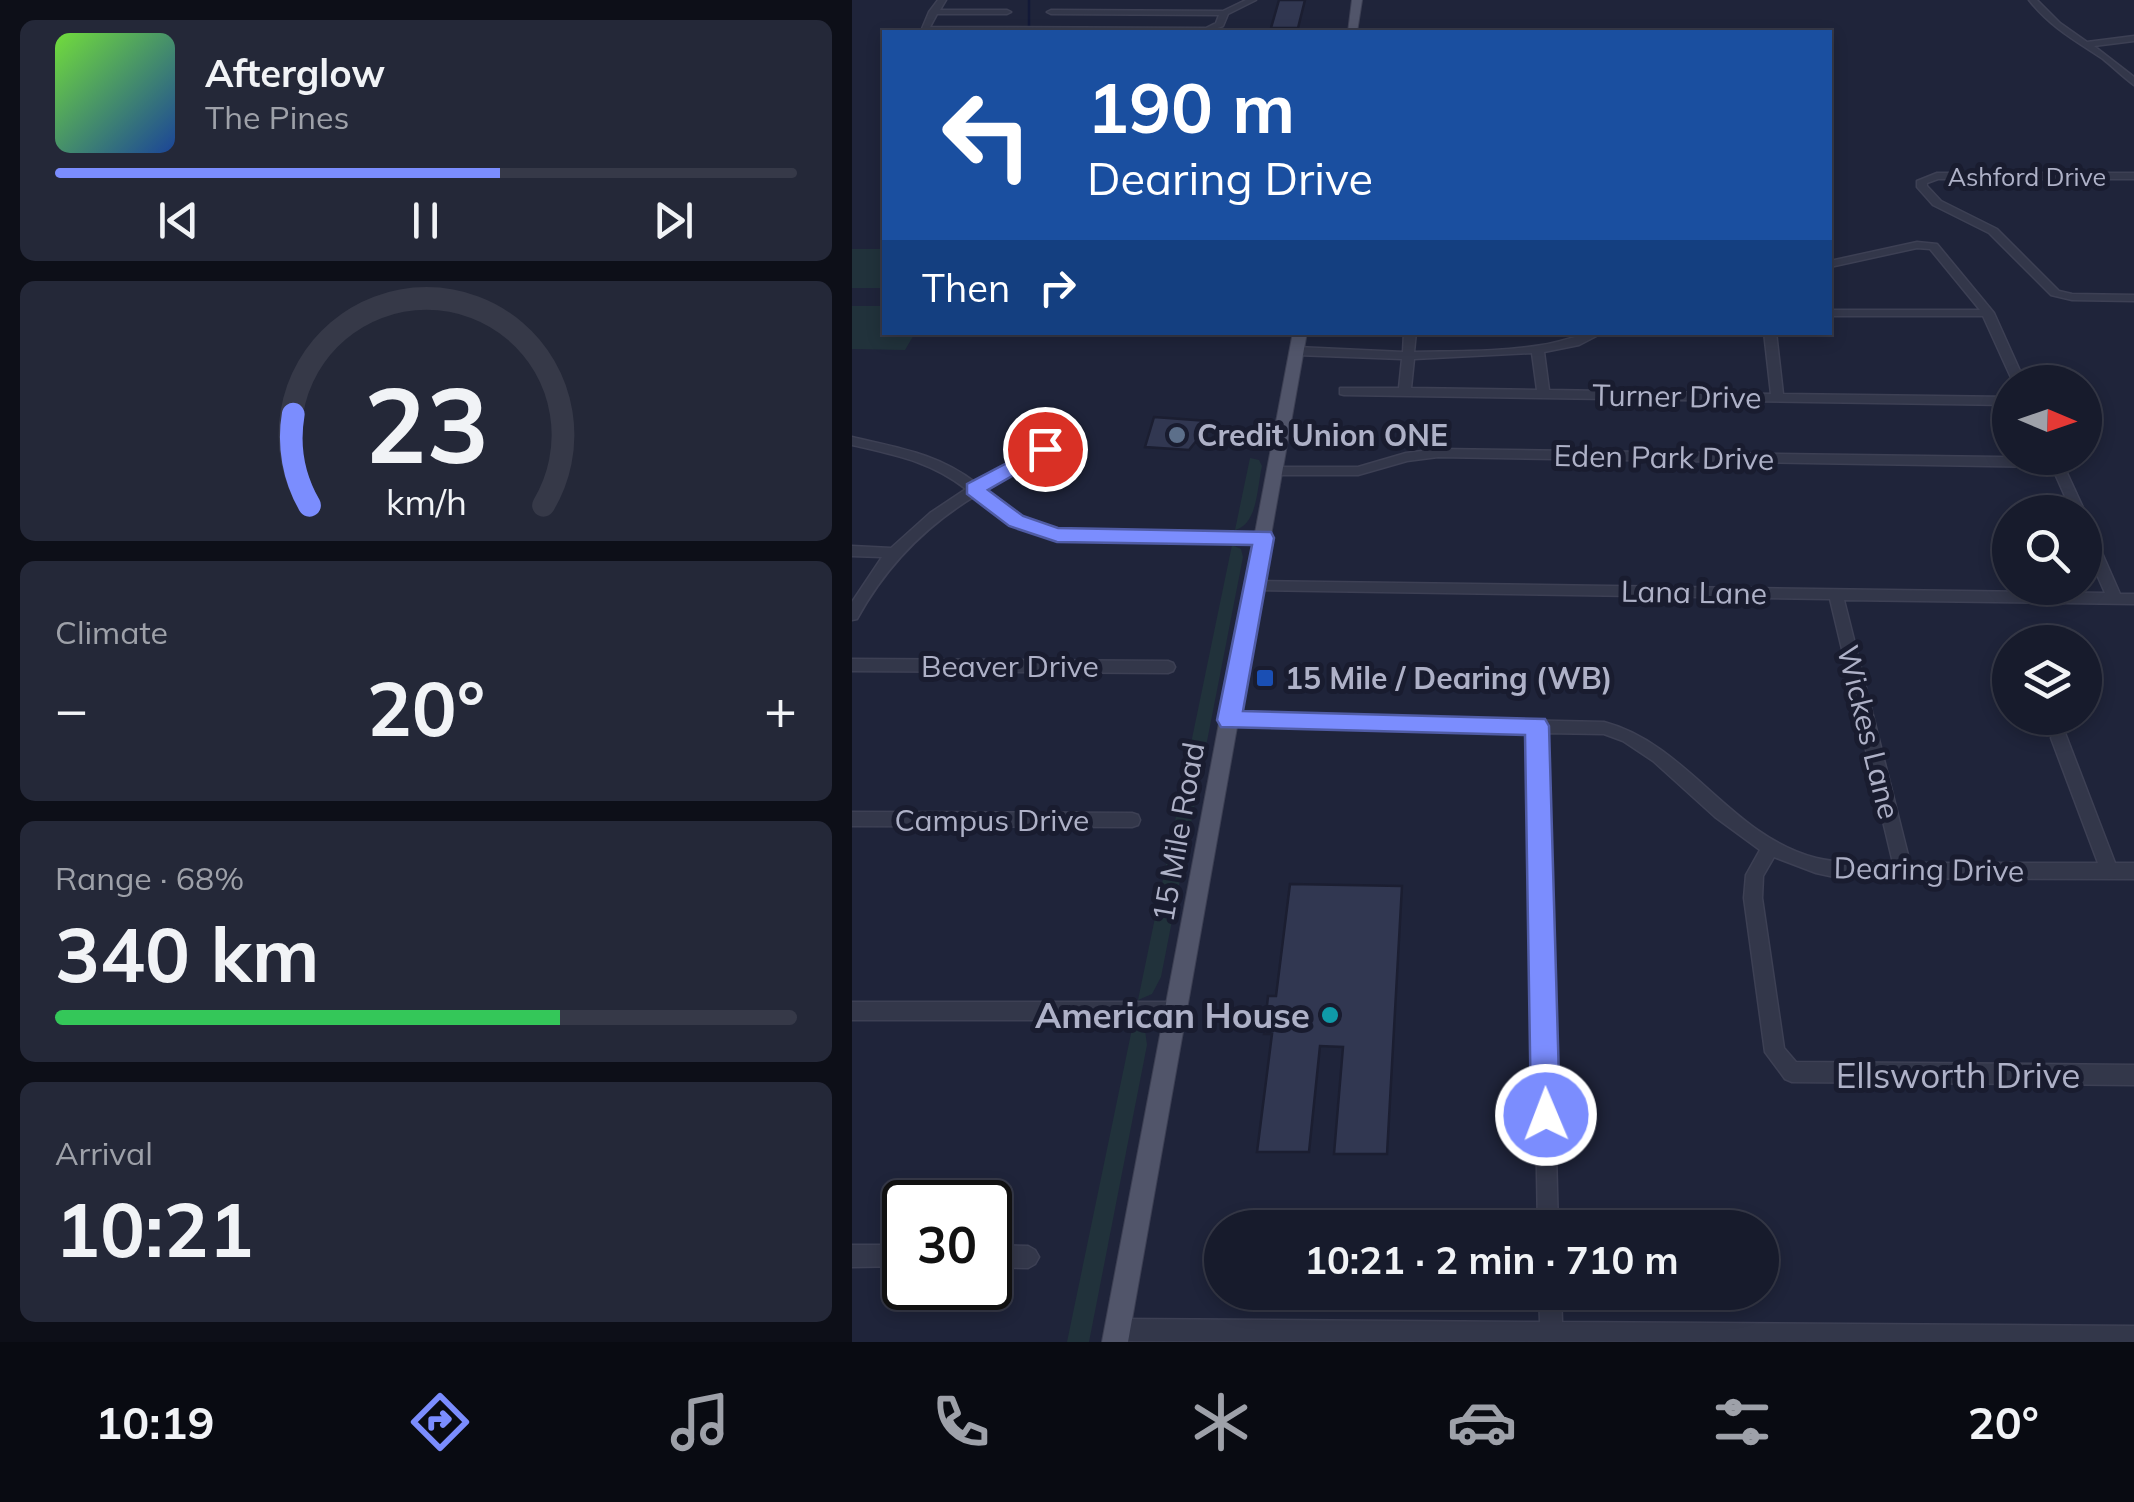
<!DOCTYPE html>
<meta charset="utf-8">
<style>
:root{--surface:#171b2c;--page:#242838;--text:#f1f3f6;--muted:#9ea1a9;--line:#363948;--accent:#7b8dfe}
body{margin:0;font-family:Mulish,sans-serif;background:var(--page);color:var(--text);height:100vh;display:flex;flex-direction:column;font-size:38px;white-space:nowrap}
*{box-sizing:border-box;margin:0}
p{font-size:32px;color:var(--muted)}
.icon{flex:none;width:55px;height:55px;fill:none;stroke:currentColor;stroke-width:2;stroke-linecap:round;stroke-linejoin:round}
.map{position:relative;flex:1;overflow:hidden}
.drawer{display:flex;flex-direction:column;gap:20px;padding:20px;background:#0d0f18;width:852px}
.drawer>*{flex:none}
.banner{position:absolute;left:30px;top:30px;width:950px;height:305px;border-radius:0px;box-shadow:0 5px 15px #0003,0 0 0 2px var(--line);background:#1a4fa0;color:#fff;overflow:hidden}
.needle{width:65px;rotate:92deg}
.buttons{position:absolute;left:1140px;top:365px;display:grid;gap:20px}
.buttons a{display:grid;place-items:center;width:110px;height:110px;border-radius:50%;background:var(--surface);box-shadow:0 5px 15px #0003,0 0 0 2px var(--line);font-size:50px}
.speed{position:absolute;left:30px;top:1180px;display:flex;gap:20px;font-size:50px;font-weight:700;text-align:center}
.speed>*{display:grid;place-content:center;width:130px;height:130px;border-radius:50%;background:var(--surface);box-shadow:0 5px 15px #0003,0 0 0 2px var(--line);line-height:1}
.speed .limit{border:5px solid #111;border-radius:15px;background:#fff;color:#111}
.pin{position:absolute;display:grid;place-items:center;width:85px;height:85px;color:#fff;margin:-42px;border:5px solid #fff;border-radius:50%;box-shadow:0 2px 10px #0007}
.me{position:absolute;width:110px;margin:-55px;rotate:359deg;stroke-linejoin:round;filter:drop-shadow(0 0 8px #0008)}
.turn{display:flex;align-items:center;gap:35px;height:210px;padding:0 40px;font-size:45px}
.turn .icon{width:130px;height:130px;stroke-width:2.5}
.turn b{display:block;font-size:70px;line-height:85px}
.then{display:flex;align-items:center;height:95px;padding:0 40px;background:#0003;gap:20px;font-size:38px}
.big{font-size:75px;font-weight:700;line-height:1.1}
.drawer .tile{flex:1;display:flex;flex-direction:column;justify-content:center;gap:15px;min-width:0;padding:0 35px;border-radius:15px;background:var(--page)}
.drawer .dial{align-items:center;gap:0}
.dial svg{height:260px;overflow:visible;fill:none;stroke:var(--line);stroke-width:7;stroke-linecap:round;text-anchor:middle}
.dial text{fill:var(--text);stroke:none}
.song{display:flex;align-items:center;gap:30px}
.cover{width:120px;height:120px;border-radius:15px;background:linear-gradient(135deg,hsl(100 70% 55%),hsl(220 70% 35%))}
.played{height:10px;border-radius:5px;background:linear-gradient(90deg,var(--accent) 60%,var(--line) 60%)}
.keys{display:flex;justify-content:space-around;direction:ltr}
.heat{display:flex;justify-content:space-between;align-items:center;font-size:55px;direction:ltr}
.charge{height:15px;border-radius:8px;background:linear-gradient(90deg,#34c759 68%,var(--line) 0)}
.trip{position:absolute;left:352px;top:1210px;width:575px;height:100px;border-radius:50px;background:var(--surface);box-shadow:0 5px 15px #0003,0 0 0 2px var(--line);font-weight:700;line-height:100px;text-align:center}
.tab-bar{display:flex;height:160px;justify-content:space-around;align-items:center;background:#090b12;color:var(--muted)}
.tab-bar .icon{width:70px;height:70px}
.tab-bar .current{color:var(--accent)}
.tab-bar b{font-size:45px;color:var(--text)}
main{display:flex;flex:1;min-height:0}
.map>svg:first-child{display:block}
.green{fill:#21323b}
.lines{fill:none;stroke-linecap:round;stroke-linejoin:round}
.stream{stroke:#131938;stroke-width:2.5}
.building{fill:#313751;stroke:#1b1e31;stroke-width:2.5}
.minor-casing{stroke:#3d4054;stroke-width:3}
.major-casing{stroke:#3d4054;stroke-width:2}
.minor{fill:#33374a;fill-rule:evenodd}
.major{fill:#51556a;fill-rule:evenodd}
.route{fill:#7b8dfe;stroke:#505ca5;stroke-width:2.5}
.service-dot{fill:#5c6f8a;stroke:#191c2f;stroke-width:4}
.transit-dot{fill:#1a4fb4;stroke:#191c2f;stroke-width:4}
.culture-dot{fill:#0f9aa8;stroke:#191c2f;stroke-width:4}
.labels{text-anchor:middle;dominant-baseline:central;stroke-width:10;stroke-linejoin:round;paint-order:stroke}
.far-street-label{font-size:25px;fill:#aeb1c7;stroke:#191c2f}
.street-label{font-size:30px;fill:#aeb1c7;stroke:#191c2f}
.poi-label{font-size:30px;font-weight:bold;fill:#aeb1c7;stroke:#191c2f;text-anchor:start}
.near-poi-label{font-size:35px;font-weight:bold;fill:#aeb1c7;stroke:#191c2f;text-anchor:end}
.near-street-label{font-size:35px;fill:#aeb1c7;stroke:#191c2f}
</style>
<main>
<section class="drawer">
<div class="tile">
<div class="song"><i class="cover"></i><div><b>Afterglow</b><p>The Pines</p></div></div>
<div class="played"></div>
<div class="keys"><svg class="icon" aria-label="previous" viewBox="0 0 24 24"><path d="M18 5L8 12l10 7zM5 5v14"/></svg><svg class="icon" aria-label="pause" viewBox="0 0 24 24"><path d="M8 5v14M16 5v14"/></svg><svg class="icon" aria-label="next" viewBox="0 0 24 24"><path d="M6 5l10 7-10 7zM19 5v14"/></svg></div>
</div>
<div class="tile dial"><svg viewBox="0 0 100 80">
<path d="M14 69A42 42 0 1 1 86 69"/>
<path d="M14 69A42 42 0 0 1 9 41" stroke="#7b8dfe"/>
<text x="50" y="56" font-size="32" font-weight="700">23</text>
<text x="50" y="72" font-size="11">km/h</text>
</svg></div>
<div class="tile"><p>Climate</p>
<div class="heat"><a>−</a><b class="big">20°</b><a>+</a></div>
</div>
<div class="tile"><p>Range · 68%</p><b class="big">340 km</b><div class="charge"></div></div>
<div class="tile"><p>Arrival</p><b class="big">10:21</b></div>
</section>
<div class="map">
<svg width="1282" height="1342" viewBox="0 0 1282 1342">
<rect width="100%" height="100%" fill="#1f243a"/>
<path class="green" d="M 0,249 L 32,249 L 32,288 L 0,288 Z
M 0,306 L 32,306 L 32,332 L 63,333 L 53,350 L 0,349 Z
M 398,458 L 407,460 L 410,466 C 405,487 406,524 383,530 Z
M 380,545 L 389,549 L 391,557 L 309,977 L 300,994 L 286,1000 Z
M 281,1024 L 293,1030 L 295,1045 L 237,1342 L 215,1342 Z"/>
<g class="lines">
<path class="stream" d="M 177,0 L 177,27"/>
</g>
<path class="building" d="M 427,0 L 453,0 L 446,28 L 419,28 Z
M 302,417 L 356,421 L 351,440 L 345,440 L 337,450 L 293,447 Z
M 438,884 L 550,886 L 535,1154 L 482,1154 L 491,1047 L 468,1046 L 457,1152 L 405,1152 L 420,1034 L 412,1034 L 416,996 L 424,996 Z"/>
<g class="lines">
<defs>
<path id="minor" d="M 86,0 L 94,0 L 88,10 L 155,10 L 159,12 L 155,14 L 85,14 L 78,27 L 354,28 L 364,23 L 367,15 L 199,14 L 195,12 L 199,10 L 371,11 L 394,0 L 404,0 L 376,14 L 371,26 L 355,32 L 69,31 L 77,12 Z
M 1177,0 L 1185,0 L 1208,23 L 1235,42 L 1282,36 L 1282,41 L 1242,46 L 1282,77 L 1282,85 C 1271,77 1261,67 1251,59 C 1224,41 1198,27 1177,0 Z
M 1085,173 L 1282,173 L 1282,179 L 1086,179 L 1075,183 L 1075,186 L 1089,201 L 1145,229 L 1207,291 L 1220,294 L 1282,295 L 1282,301 L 1220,300 L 1199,295 L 1137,233 L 1081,205 L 1065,187 L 1065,181 Z
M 1065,242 L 1085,244 L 1142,313 L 1173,382 L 1161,382 L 1131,316 L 978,316 L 978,310 L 1128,310 L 1078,249 L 1065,248 L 978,267 L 978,261 Z
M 552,332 L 564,332 L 562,352 C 605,351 648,352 690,345 C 712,342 731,332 752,332 L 727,345 L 692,352 L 697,390 L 919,394 L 912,332 L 924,332 L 931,394 L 1158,397 L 1158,405 L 492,395 L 488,394 L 488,388 L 547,388 L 550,359 L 445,355 L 439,351 L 445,347 L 551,352 ZM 680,353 L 685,390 L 559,388 L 562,359 Z
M 0,437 C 46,448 85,453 124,483 L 189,446 L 197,446 L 197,452 L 132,490 L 169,518 L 206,530 L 411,533 L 418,538 L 411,543 L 205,540 L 159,524 L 123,496 C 72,527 34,566 5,619 L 0,620 L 0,602 L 30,557 L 0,556 L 0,546 L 39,548 L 78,513 L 114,489 C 78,461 43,455 0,445 Z
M 586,449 L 1208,458 L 1233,512 L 1220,512 L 1200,467 L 586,457 L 555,461 L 506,475 L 423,475 L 417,471 L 423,467 L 506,467 L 554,453 Z
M 1232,523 L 1239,528 L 1268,594 L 1282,594 L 1282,604 L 992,600 L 1058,863 L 1246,863 L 1199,738 L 1201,733 L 1213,733 L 1215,738 L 1263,863 L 1282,863 L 1282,879 L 987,878 L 964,873 L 922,857 L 911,876 L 910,898 L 932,1048 L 944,1062 L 1282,1065 L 1282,1085 L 940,1082 L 933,1079 L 913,1052 L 892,898 L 894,875 L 908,850 L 863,817 L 801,761 L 771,741 L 752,734 L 693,733 L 706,1228 L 686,1228 L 677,733 L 377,726 L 372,724 L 369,720 L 372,716 L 377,714 L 752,722 C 836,744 878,836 964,858 C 989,864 1015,863 1041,863 L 978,599 L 403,590 L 398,589 L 396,585 L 398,581 L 1253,593 L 1232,545 Z
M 0,659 L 316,661 L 321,663 L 323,667 L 321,671 L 316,673 L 0,671 Z
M 0,812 L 280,813 L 286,815 L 288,820 L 286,825 L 280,827 L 0,826 Z
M 0,1002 L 324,1002 L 331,1005 L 333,1011 L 331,1017 L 324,1020 L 0,1020 Z
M 0,1245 L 52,1245 L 52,1266 L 0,1267 Z
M 138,1245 L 176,1246 L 183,1250 L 187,1257 L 183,1264 L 176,1268 L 138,1267 Z
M 687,1292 L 709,1292 L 710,1322 L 1282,1326 L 1282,1342 L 265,1341 L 257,1338 L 254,1330 L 257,1322 L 265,1319 L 688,1322 Z"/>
<path id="major" d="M 500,0 L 510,0 L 505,32 L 496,32 Z
M 441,332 L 455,332 L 276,1342 L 250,1342 Z"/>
</defs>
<use href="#minor" class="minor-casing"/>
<use href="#major" class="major-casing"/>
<use href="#minor" class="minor"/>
<use href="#major" class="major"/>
</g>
<path class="route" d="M 193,443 L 200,445 L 200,453 L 136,490 L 171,516 L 206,528 L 419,532 L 422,538 L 391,711 L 693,719 L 697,726 L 708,1115 L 704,1125 L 694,1130 L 683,1125 L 679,1115 L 673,735 L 369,727 L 365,720 L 400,545 L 205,542 L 157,526 L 115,494 L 115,484 Z"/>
<circle class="service-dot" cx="325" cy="435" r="10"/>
<rect class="transit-dot" x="403" y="668" width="20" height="20" rx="5"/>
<circle class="culture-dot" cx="478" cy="1015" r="10"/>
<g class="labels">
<g class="far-street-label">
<text x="1175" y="176">Ashford Drive</text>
</g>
<g class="street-label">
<text transform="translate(825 396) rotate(1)">Turner Drive</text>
<text transform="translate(812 457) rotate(1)">Eden Park Drive</text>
<text transform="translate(842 592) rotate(1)">Lana Lane</text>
<text x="158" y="666">Beaver Drive</text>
<text transform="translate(1017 732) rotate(76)">Wickes Lane</text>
<text x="140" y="820">Campus Drive</text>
<text transform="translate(326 832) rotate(-80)">15 Mile Road</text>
<text transform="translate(1077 869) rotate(1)">Dearing Drive</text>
</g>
<g class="poi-label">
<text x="345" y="435">Credit Union ONE</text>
<text x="433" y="678">15 Mile / Dearing (WB)</text>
</g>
<g class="near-poi-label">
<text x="458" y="1015">American House</text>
</g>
<g class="near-street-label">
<text x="1106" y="1075">Ellsworth Drive</text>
</g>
</g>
</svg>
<div class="buttons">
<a><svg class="needle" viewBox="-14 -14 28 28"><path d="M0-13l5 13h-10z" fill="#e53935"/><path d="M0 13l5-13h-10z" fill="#9ea1a9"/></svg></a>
<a><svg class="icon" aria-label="search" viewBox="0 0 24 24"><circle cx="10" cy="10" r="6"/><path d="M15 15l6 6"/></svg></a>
<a><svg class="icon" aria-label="layers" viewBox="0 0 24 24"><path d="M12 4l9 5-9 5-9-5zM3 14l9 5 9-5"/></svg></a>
</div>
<div class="speed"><div class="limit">30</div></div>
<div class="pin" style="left:193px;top:449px;background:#d93025"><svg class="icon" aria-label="arrive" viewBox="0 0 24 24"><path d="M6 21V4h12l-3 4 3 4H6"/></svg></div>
<svg class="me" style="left:694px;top:1115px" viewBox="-20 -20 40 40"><circle r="17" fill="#7b8dfe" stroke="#fff" stroke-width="3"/><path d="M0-11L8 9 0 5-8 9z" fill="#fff"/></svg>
<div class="trip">10:21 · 2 min · 710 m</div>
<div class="banner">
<div class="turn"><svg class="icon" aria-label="left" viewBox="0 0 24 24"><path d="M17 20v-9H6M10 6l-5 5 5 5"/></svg><div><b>190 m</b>Dearing Drive</div></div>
<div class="then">Then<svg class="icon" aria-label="right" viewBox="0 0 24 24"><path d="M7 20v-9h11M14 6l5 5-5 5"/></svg></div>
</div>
</div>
</main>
<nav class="tab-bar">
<b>10:19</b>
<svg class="icon current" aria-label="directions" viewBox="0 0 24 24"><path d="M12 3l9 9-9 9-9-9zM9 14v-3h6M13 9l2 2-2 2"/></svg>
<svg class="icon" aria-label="music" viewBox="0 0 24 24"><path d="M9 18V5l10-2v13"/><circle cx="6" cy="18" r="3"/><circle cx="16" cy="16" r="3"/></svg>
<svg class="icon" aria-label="phone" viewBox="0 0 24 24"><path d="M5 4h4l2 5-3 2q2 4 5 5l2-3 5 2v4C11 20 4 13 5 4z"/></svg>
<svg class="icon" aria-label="climate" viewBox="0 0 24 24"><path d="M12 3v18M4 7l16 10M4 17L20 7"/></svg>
<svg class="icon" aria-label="car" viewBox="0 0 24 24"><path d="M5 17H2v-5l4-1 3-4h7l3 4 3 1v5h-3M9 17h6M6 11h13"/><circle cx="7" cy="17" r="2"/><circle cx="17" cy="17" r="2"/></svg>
<svg class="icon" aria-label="filters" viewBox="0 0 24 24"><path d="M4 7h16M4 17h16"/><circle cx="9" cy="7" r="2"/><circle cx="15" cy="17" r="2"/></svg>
<b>20°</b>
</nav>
